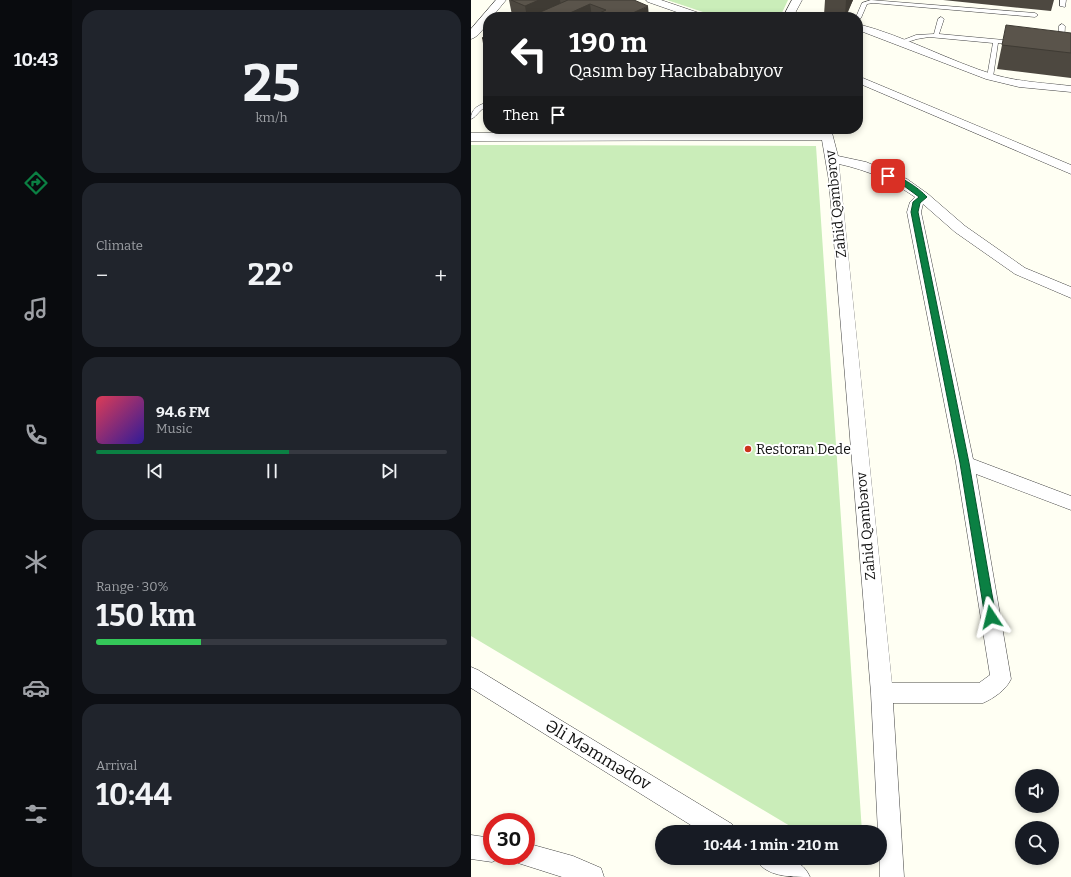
<!DOCTYPE html>
<meta charset="utf-8">
<style>
:root{--surface:#171b24;--page:#20242c;--text:#f1f3f6;--muted:#9ea1a6;--line:#363941;--accent:#0b8043}
body{margin:0;font-family:Bitter,serif;background:var(--page);color:var(--text);height:100vh;display:flex;flex-direction:column;font-size:15px;white-space:nowrap}
*{box-sizing:border-box;margin:0}
p{font-size:13px;color:var(--muted)}
.icon{flex:none;width:22px;height:22px;fill:none;stroke:currentColor;stroke-width:2;stroke-linecap:round;stroke-linejoin:round}
.map{position:relative;flex:1;overflow:hidden}
.side{display:flex;flex-direction:column;gap:10px;padding:10px;background:#0d0f14;width:399px}
.side>*{flex:none}
.top-card{position:absolute;left:12px;top:12px;width:380px;height:122px;border-radius:16px;box-shadow:0 2px 6px #0003;background:#202124;color:#fff;overflow:hidden}
.controls{position:absolute;left:544px;top:769px;display:grid;gap:8px}
.controls a{display:grid;place-items:center;width:44px;height:44px;border-radius:50%;background:var(--surface);box-shadow:0 2px 6px #0003;font-size:20px}
.speed{position:absolute;left:12px;top:813px;display:flex;gap:8px;font-size:20px;font-weight:700;text-align:center}
.speed>*{display:grid;place-content:center;width:52px;height:52px;border-radius:50%;background:var(--surface);box-shadow:0 2px 6px #0003;line-height:1}
.speed .limit{border:6px solid #d22;background:#fff;color:#111}
.pin{position:absolute;display:grid;place-items:center;width:34px;height:34px;color:#fff;margin:-17px;border-radius:8px;box-shadow:0 2px 6px #0006}
.me{position:absolute;width:44px;margin:-22px;rotate:350deg;stroke-linejoin:round;filter:drop-shadow(0 0 3px #0008)}
.turn{display:flex;align-items:center;gap:14px;height:84px;padding:0 20px;font-size:18px}
.turn .icon{width:52px;height:52px;stroke-width:2.5}
.turn b{display:block;font-size:28px;line-height:34px}
.then{display:flex;align-items:center;height:38px;padding:0 20px;background:#0003;gap:8px;font-size:15px}
.big{font-size:30px;font-weight:700;line-height:1.1}
.side .widget{flex:1;display:flex;flex-direction:column;justify-content:center;gap:6px;min-width:0;padding:0 14px;border-radius:16px;background:var(--page)}
.side .dial{align-items:center;gap:0}
.dial b{font-size:52px;line-height:1}
.song{display:flex;align-items:center;gap:12px}
.cover{width:48px;height:48px;border-radius:6px;background:linear-gradient(135deg,hsl(350 70% 55%),hsl(250 70% 35%))}
.played{height:4px;border-radius:2px;background:linear-gradient(90deg,var(--accent) 55%,var(--line) 55%)}
.keys{display:flex;justify-content:space-around;direction:ltr}
.heat{display:flex;justify-content:space-between;align-items:center;font-size:22px;direction:ltr}
.charge{height:6px;border-radius:3px;background:linear-gradient(90deg,#34c759 30%,var(--line) 0)}
.trip{position:absolute;left:184px;top:825px;width:232px;height:40px;border-radius:20px;background:var(--surface);box-shadow:0 2px 6px #0003;font-weight:700;line-height:40px;text-align:center}
main{display:flex;flex:1;min-height:0}
.tabs{display:flex;flex-direction:column;width:72px;justify-content:space-around;align-items:center;background:#090b0e;color:var(--muted)}
.tabs .icon{width:28px;height:28px}
.tabs .active{color:var(--accent)}
.tabs b{font-size:18px;color:var(--text)}
.map>svg:first-child{display:block}
.green{fill:#caedb9}
.lines{fill:none;stroke-linecap:round;stroke-linejoin:round}
.lane-casing{stroke:#434343;stroke-width:1}
.street-casing{stroke:#434343;stroke-width:1}
.lane{fill:#fff;fill-rule:evenodd}
.street{fill:#fff;fill-rule:evenodd}
.wall{fill:#4d4840}
.shaded-wall{fill:#3f3b34}
.building{fill:#5a544b;stroke:#3f3b34}
.route{fill:#0b8043;stroke:#07532c}
.poi-dot{fill:#cc341c;stroke:#fff;stroke-width:1.5}
.labels{text-anchor:middle;dominant-baseline:central;stroke-width:4;stroke-linejoin:round;paint-order:stroke}
.street-label{font-size:14px;fill:#101010;stroke:#fff}
.poi-label{font-size:14px;fill:#101010;stroke:#fff;text-anchor:start}
.near-street-label{font-size:17px;fill:#101010;stroke:#fff}
</style>
<main>
<nav class="tabs">
<b>10:43</b>
<svg class="icon active" aria-label="directions" viewBox="0 0 24 24"><path d="M12 3l9 9-9 9-9-9zM9 14v-3h6M13 9l2 2-2 2"/></svg>
<svg class="icon" aria-label="music" viewBox="0 0 24 24"><path d="M9 18V5l10-2v13"/><circle cx="6" cy="18" r="3"/><circle cx="16" cy="16" r="3"/></svg>
<svg class="icon" aria-label="phone" viewBox="0 0 24 24"><path d="M5 4h4l2 5-3 2q2 4 5 5l2-3 5 2v4C11 20 4 13 5 4z"/></svg>
<svg class="icon" aria-label="climate" viewBox="0 0 24 24"><path d="M12 3v18M4 7l16 10M4 17L20 7"/></svg>
<svg class="icon" aria-label="car" viewBox="0 0 24 24"><path d="M5 17H2v-5l4-1 3-4h7l3 4 3 1v5h-3M9 17h6M6 11h13"/><circle cx="7" cy="17" r="2"/><circle cx="17" cy="17" r="2"/></svg>
<svg class="icon" aria-label="filters" viewBox="0 0 24 24"><path d="M4 7h16M4 17h16"/><circle cx="9" cy="7" r="2"/><circle cx="15" cy="17" r="2"/></svg>
</nav>
<section class="side">
<div class="widget dial"><b>25</b><p>km/h</p></div>
<div class="widget"><p>Climate</p>
<div class="heat"><a>−</a><b class="big">22°</b><a>+</a></div>
</div>
<div class="widget">
<div class="song"><i class="cover"></i><div><b>94.6 FM</b><p>Music</p></div></div>
<div class="played"></div>
<div class="keys"><svg class="icon" aria-label="previous" viewBox="0 0 24 24"><path d="M18 5L8 12l10 7zM5 5v14"/></svg><svg class="icon" aria-label="pause" viewBox="0 0 24 24"><path d="M8 5v14M16 5v14"/></svg><svg class="icon" aria-label="next" viewBox="0 0 24 24"><path d="M6 5l10 7-10 7zM19 5v14"/></svg></div>
</div>
<div class="widget"><p>Range · 30%</p><b class="big">150 km</b><div class="charge"></div></div>
<div class="widget"><p>Arrival</p><b class="big">10:44</b></div>
</section>
<div class="map">
<svg width="600" height="877" viewBox="0 0 600 877">
<rect width="100%" height="100%" fill="#fffff3"/>
<path class="green" d="M 196,0 L 317,0 L 309,17 L 247,17 Z
M 0,145 L 345,146 L 391,832 L 329,832 L 0,636 Z"/>
<g class="lines">
<defs>
<path id="lane" d="M 400,0 L 564,13 L 567,15 L 564,17 L 402,3 L 396,4 L 390,18 L 387,20 L 387,17 L 385,17 L 391,3 Z
M 589,0 L 595,0 L 594,7 L 589,6 Z
M 210,10 L 215,11 L 206,17 L 199,17 Z
M 470,17 L 473,19 L 468,34 L 544,41 L 547,43 L 544,45 L 527,43 L 522,77 L 519,79 L 516,77 L 522,43 L 458,37 L 446,39 L 430,44 L 427,42 L 445,35 L 463,34 L 467,19 Z
M 591,24 L 594,26 L 593,43 L 590,45 L 587,43 L 588,26 Z
M 17,102 L 17,106 C 7,110 7,116 0,119 C 0,108 8,105 17,102 Z"/>
<path id="street" d="M 25,0 L 35,0 L 21,17 L 17,17 C 17,24 8,37 0,39 L 0,29 Z
M 175,0 L 190,0 L 234,15 L 235,17 L 220,17 L 177,2 Z
M 321,0 L 331,0 L 322,17 L 312,17 Z
M 387,24 C 434,36 478,61 524,75 C 549,82 575,83 600,86 L 600,92 L 548,87 L 515,79 L 387,30 Z
M 387,76 L 600,165 L 600,174 L 387,83 Z
M 348,129 L 360,129 L 367,156 L 395,162 L 436,179 L 457,194 L 494,226 L 554,268 L 600,287 L 600,298 L 544,274 L 484,232 L 452,204 L 450,212 L 502,459 L 600,496 L 600,510 L 505,474 L 540,679 C 535,690 523,698 512,703 L 422,703 L 433,877 L 409,877 L 409,832 L 407,832 L 400,693 L 358,181 L 351,140 L 0,141 L 0,133 L 349,132 ZM 368,164 C 396,170 421,181 444,197 L 439,202 L 436,212 L 485,463 L 519,675 L 508,683 L 421,683 Z
M 0,667 L 7,670 L 261,824 L 265,832 L 231,832 L 0,688 Z
M 0,835 L 21,838 L 21,856 L 30,856 L 29,858 L 21,862 L 0,859 Z
M 55,843 L 102,856 L 130,868 L 133,877 L 91,877 L 47,863 L 44,856 L 55,856 Z
M 284,858 C 305,858 329,854 339,877 C 318,877 294,877 284,858 Z"/>
</defs>
<use href="#lane" class="lane-casing"/>
<use href="#street" class="street-casing"/>
<use href="#lane" class="lane"/>
<use href="#street" class="street"/>
</g>
<path class="wall" d="M 38,0 L 163,0 L 178,17 L 47,17 L 41,15 Z
M 354,0 L 382,0 L 375,17 L 368,17 L 353,15 Z
M 472,0 L 583,0 L 580,11 Z
M 600,33 L 600,78 L 526,69 L 531,45 Z
M 17,35 L 17,55 L 14,54 L 11,38 Z"/>
<path class="shaded-wall" d="M 68,0 L 89,0 L 90,7 L 68,17 L 56,17 L 54,6 Z
M 375,0 L 382,0 L 374,17 Z
M 119,4 L 121,17 L 90,17 Z
M 177,6 L 178,17 L 153,17 Z"/>
<path class="building" d="M 40,0 L 68,0 L 54,6 Z
M 97,0 L 163,0 L 177,6 L 153,17 L 120,17 L 135,10 L 119,4 L 90,17 L 58,17 Z
M 535,25 L 600,33 L 600,53 L 531,45 Z
M 17,35 L 17,41 L 11,38 Z"/>
<path class="route" d="M 414,174 C 426,173 448,188 456,197 L 449,203 L 447,212 L 498,463 L 525,617 L 523,620 L 520,622 L 516,620 L 514,617 L 489,463 L 440,212 L 442,202 L 448,197 L 429,183 L 414,177 Z"/>
<circle class="poi-dot" cx="277" cy="449" r="4"/>
<g class="labels">
<g class="street-label">
<text transform="translate(365 204) rotate(-96)">Zahid Qəmbərov</text>
<text transform="translate(395 526) rotate(-95)">Zahid Qəmbərov</text>
</g>
<g class="poi-label">
<text x="285" y="449">Restoran Dede</text>
</g>
<g class="near-street-label">
<text transform="translate(127 755) rotate(31)">Əli Məmmədov</text>
</g>
</g>
</svg>
<div class="controls">
<a><svg class="icon" aria-label="sound" viewBox="0 0 24 24"><path d="M4 9h4l5-4v14l-5-4H4zM17 9q2 3 0 6"/></svg></a>
<a><svg class="icon" aria-label="search" viewBox="0 0 24 24"><circle cx="10" cy="10" r="6"/><path d="M15 15l6 6"/></svg></a>
</div>
<div class="speed"><div class="limit">30</div></div>
<div class="pin" style="left:417px;top:176px;background:#d93025"><svg class="icon" aria-label="arrive" viewBox="0 0 24 24"><path d="M6 21V4h12l-3 4 3 4H6"/></svg></div>
<svg class="me" style="left:520px;top:617px" viewBox="-20 -20 40 40"><path d="M0-17L14 15 0 8-14 15z" fill="#0b8043" stroke="#fff" stroke-width="4"/></svg>
<div class="trip">10:44 · 1 min · 210 m</div>
<div class="top-card">
<div class="turn"><svg class="icon" aria-label="left" viewBox="0 0 24 24"><path d="M17 20v-9H6M10 6l-5 5 5 5"/></svg><div><b>190 m</b>Qasım bəy Hacıbababıyov</div></div>
<div class="then">Then<svg class="icon" aria-label="arrive" viewBox="0 0 24 24"><path d="M6 21V4h12l-3 4 3 4H6"/></svg></div>
</div>
</div>
</main>
